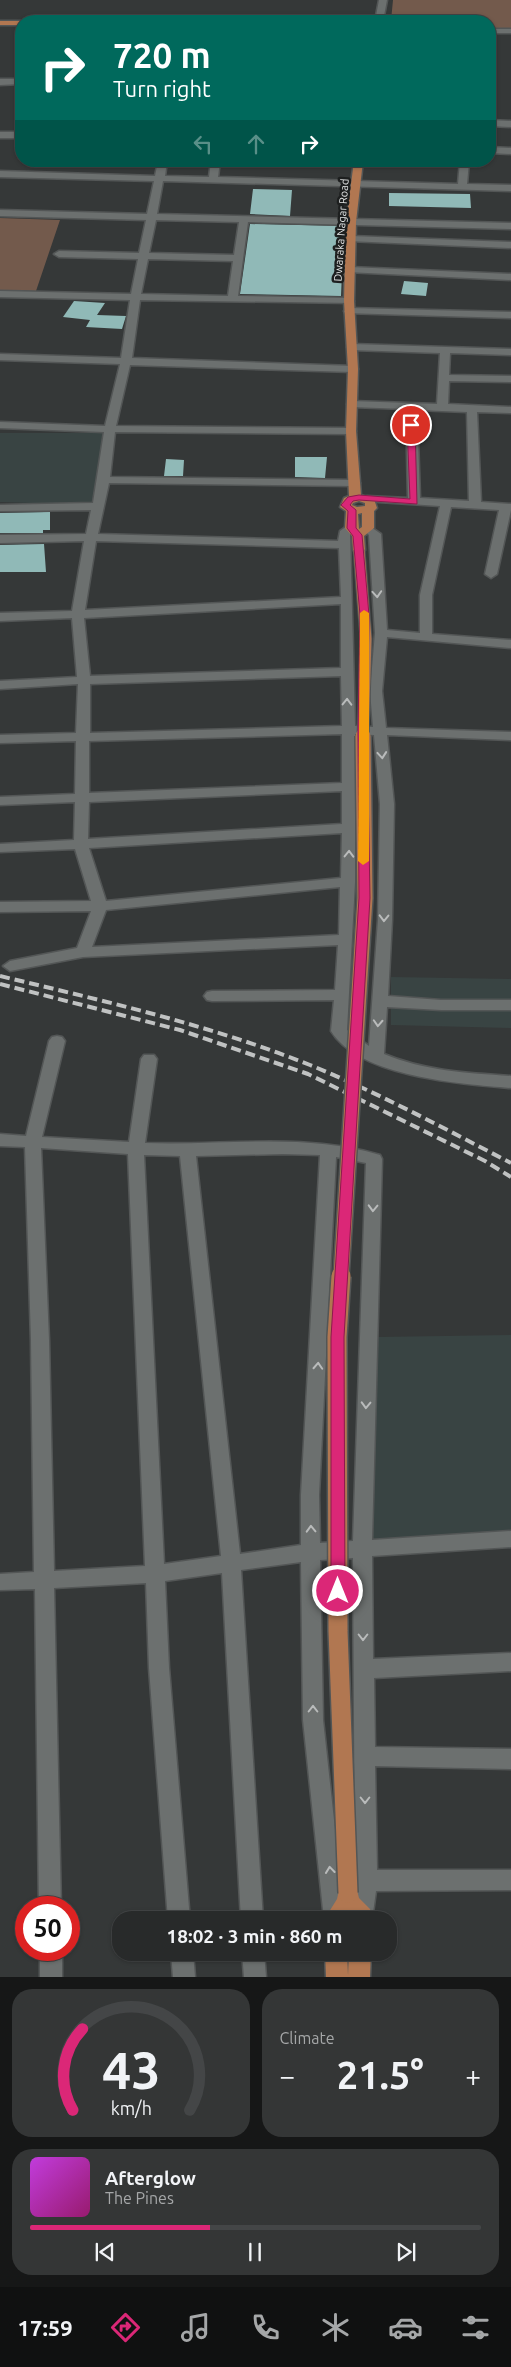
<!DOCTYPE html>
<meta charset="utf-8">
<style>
:root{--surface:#282a2a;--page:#343636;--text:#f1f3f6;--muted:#a5a7a8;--line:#444647;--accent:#db2777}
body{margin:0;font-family:Ubuntu,sans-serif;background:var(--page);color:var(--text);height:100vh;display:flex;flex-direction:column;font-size:19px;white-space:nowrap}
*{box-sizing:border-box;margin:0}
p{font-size:16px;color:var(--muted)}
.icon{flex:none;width:28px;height:28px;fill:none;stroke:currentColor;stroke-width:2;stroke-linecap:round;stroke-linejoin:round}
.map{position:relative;height:1977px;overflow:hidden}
.side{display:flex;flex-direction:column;gap:12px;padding:12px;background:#161717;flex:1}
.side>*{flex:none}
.top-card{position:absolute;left:15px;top:15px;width:481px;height:152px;border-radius:20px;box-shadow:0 1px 4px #0004,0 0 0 1px var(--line);background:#00695c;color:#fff;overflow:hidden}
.speed{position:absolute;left:15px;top:1896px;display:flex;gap:10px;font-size:25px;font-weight:700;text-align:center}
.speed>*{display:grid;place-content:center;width:65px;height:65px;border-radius:50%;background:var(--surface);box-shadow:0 1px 4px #0004,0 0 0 1px var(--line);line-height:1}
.speed .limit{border:8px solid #d22;background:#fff;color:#111}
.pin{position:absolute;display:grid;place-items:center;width:42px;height:42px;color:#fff;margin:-21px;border:2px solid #fff;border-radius:50%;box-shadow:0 1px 5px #0007}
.me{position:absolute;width:55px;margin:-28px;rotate:0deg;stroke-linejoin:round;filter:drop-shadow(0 0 4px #0008)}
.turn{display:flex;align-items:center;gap:18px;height:105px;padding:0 15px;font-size:22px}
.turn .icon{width:65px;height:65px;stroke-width:2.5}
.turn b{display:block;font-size:35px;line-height:42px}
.lanes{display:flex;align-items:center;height:48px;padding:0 15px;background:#0003;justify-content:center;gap:25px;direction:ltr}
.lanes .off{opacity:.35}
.big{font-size:38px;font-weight:700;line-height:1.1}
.side .tile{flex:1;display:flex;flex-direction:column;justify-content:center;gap:8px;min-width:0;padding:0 18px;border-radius:20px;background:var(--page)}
.side .dial{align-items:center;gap:0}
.dial svg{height:130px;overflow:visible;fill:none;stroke:var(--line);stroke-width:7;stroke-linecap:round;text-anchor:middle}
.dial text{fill:var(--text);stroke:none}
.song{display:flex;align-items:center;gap:15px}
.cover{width:60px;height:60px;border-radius:8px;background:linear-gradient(135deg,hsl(290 70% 55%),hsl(320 70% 35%))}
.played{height:5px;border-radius:2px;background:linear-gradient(90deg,var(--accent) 40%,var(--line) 40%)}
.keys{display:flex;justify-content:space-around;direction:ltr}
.heat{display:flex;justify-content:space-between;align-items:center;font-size:28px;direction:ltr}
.side .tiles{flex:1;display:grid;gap:12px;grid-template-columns:1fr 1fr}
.tile:last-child{grid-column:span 2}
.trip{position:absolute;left:112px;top:1911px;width:285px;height:50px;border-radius:20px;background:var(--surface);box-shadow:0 1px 4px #0004,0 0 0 1px var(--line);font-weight:700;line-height:50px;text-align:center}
.tabs{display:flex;height:80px;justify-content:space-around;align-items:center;background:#101111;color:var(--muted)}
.tabs .icon{width:35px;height:35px}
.tabs .current{color:var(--accent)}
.tabs b{font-size:22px;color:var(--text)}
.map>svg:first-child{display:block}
.built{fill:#394443}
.green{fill:#735a4c}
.building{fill:#90b9b7}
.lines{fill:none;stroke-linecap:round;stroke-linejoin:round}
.minor-casing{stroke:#535656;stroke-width:3}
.major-casing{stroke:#535656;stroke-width:3}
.minor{fill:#6c706f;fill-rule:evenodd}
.major{fill:#b17751;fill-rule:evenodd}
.rail{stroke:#c0c2c2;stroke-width:4;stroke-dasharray:10 5;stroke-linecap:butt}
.major-bridge-far2-casing{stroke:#535656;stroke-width:13;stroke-linecap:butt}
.major-bridge-far1-casing{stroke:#535656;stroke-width:18;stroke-linecap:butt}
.major-bridge-casing{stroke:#535656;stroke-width:22;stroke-linecap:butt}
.major-bridge-far2{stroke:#b17751;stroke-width:11}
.major-bridge-far1{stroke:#b17751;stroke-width:15}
.major-bridge{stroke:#b17751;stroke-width:19}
.oneway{stroke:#b9bbbb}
.route{fill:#db2777;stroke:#8e194d}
.slow{fill:#f59e0b}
.labels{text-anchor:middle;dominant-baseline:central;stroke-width:5;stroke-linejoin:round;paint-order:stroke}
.far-street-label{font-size:11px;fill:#e2e4e4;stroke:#1d1f1f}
</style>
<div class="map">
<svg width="511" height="1977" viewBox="0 0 511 1977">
<rect width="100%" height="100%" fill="#353838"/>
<path class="built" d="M 0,433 L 103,433 L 94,505 L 0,502 Z
M 391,977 L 511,979 L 511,1028 L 391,1025 Z
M 511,1335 L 511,1533 L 369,1541 L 378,1337 Z"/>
<path class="green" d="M 393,0 L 511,0 L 511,29 L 490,29 L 490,21 L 391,21 Z
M 0,218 L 60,220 L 36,291 L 0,290 Z"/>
<path class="building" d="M 253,189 L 292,190 L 290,216 L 250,214 Z
M 389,193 L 470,194 L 471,208 L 389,206 Z
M 250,224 L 344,226 L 341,296 L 240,294 Z
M 404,281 L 428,283 L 426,296 L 401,294 Z
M 74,301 L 105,303 L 97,315 L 126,316 L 122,329 L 86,327 L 90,320 L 63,317 Z
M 295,457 L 327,457 L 325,478 L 295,477 Z
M 166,459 L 184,460 L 183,476 L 164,476 Z
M 50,512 L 50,530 L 43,530 L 43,533 L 0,533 L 0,513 Z
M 44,544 L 46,572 L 0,572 L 0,545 Z"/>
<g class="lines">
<defs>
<path id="minor" d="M 379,0 L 387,0 L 383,21 L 375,21 Z
M 490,29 L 511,29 L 511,33 L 490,33 Z
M 0,79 L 21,79 L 21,84 L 0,85 Z
M 490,120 L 511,121 L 511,127 L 490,126 Z
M 0,132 L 21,132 L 21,138 L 0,138 Z
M 490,147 L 511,148 L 511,154 L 490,153 Z
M 158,161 L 167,161 L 165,176 L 209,177 L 211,161 L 220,161 L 218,177 L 458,184 L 460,161 L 469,161 L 467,184 L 511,185 L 511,191 L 163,181 L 157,214 L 511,223 L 511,229 L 248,222 L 238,296 L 349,298 L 354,301 L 353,303 L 140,300 L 132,358 L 353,366 L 358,369 L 353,372 L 130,365 L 116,426 L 351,428 L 356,431 L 351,434 L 115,432 L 110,477 L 354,480 L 360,483 L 354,486 L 109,483 L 98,534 L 338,541 L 340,531 L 347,526 L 355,526 L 357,528 L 350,534 L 355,726 L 373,727 L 370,691 L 375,633 L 369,535 L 362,528 L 368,525 L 381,534 L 387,630 L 420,633 L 420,595 L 440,506 L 363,501 L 363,497 L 367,496 L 408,498 L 406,409 L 352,407 L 347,404 L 352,401 L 437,404 L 440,353 L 352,350 L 347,347 L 352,344 L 511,349 L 511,355 L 450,353 L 449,375 L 511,376 L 511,382 L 449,381 L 448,404 L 511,407 L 511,413 L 477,412 L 481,502 L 511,504 L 511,510 L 497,574 L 491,578 L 485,574 L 499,510 L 451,507 L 432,595 L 432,634 L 511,640 L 511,648 L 387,637 L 382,691 L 386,728 L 511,732 L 511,740 L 387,735 L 394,804 L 392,920 L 388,996 L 441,1000 L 511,1000 L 511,1010 L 441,1010 L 387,1007 L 384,1054 C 425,1071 467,1073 511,1076 L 511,1088 C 462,1084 359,1077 331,1031 L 334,1000 L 212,1001 L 207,1000 L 204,996 L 207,992 L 212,991 L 335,990 L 338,945 L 83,957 L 10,971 L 3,966 L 10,961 L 77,948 L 91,911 L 0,912 L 0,902 L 91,901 L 75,849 L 0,852 L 0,844 L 74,840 L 75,802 L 0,805 L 0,797 L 75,794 L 76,741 L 0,743 L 0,735 L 76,733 L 78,684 L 0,689 L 0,681 L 77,677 L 72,618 L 0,621 L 0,613 L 72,611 L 84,541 L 0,543 L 0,535 L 86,534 L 91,510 L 0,511 L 0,505 L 93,503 L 104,432 L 0,428 L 0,422 L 105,426 L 120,364 L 0,360 L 0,354 L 121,358 L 130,300 L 0,297 L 0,291 L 131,294 L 138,259 L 59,257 L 54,254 L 59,251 L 139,253 L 146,220 L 0,216 L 0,210 L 147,214 L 154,181 L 0,177 L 0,171 L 155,176 ZM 156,220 L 239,222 L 234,255 L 149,253 ZM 148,259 L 233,261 L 228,296 L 141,294 ZM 417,410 L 467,412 L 469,501 L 420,498 ZM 96,541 L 339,548 L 341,597 L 85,610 ZM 341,604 L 341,668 L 90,676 L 84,618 ZM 341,676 L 342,726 L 90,733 L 90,684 ZM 342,734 L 342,783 L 89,793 L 89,741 ZM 355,734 L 374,735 L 380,804 L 378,920 L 369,1046 L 347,1030 L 355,882 ZM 342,791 L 342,824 L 88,839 L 89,802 ZM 342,833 L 341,878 L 106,901 L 89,848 ZM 340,887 L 339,935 L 92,947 L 106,910 Z
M 351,236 L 511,242 L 511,248 L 348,241 L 348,237 Z
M 350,267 L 511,274 L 511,280 L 347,272 L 347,268 Z
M 349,308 L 511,312 L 511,318 L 345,313 L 344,311 Z
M 57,1036 L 62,1037 L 65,1041 L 42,1137 L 129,1142 L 141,1059 L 144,1055 L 154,1055 L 157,1059 L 145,1143 C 222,1146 305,1132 380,1155 L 382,1159 L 372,1540 L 511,1531 L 511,1547 L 372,1556 L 373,1659 L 511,1653 L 511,1671 L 374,1678 L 375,1747 L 511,1749 L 511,1769 L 375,1766 L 377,1870 L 511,1870 L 511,1890 L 376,1891 L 372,1920 L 352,1920 L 355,1881 L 353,1558 L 320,1560 L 323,1720 L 345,1920 L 324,1919 L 303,1720 L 301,1562 L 241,1570 L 263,1920 L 241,1920 L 222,1573 L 165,1581 L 169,1668 L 190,1920 L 168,1920 L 149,1668 L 146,1583 L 54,1588 L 61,1908 L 39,1908 L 35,1589 L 0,1590 L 0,1574 L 34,1572 L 31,1340 L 25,1147 L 0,1146 L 0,1134 L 26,1136 L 49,1041 L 52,1037 ZM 41,1148 L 128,1154 L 145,1566 L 54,1571 L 49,1340 ZM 283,1154 L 320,1155 L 301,1495 L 301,1545 L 240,1554 L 196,1156 ZM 144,1155 L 180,1156 L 221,1556 L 164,1564 ZM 336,1157 L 366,1163 L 353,1541 L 320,1543 L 319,1495 Z
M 40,1950 L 62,1950 L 62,1977 L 40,1977 Z
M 171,1952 L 193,1952 L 195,1977 L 173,1977 Z
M 242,1952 L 264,1952 L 266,1977 L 244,1977 Z"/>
<path id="major" d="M 0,21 L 24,21 L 21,21 L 21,25 L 0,25 Z
M 354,161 L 363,161 L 356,222 L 354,301 L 358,369 L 356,431 L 361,495 L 374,499 L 377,508 L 374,511 L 374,528 L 364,536 L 365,550 L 359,554 L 353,550 L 352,536 L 345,528 L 346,511 L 340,507 L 344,498 L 349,496 L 346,431 L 348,369 L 344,301 L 346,222 ZM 359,501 L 365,503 L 365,506 L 357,507 L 352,505 L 353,503 ZM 362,513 L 362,527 L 359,529 L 358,514 Z
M 348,1882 L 356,1886 L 359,1898 L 370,1909 L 373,1920 L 324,1920 L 337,1899 L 340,1886 Z
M 325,1952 L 347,1952 L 348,1975 L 349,1952 L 371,1952 L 370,1977 L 326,1977 Z"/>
</defs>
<use href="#minor" class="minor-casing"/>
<use href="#major" class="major-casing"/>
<use href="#minor" class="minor"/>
<use href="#major" class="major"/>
<path class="rail" d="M 0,976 C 104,1001 210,1025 310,1065 C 379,1093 445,1129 511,1163
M 0,984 L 180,1030 L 308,1074 L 485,1161 L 511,1177"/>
<defs>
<path id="major-bridge-far2" d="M 359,550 L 366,639 L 363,737"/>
<path id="major-bridge-far1" d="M 341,1277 L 365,898 L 363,736"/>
<path id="major-bridge" d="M 341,1276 L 337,1337 L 338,1631 L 348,1893"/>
</defs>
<use href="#major-bridge-far2" class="major-bridge-far2-casing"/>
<use href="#major-bridge-far1" class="major-bridge-far1-casing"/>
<use href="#major-bridge" class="major-bridge-casing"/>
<use href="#major-bridge-far2" class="major-bridge-far2"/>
<use href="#major-bridge-far1" class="major-bridge-far1"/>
<use href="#major-bridge" class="major-bridge"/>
</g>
<defs><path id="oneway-chevron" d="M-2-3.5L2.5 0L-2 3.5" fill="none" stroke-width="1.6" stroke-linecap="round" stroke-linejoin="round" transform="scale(1.25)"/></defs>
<g class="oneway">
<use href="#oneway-chevron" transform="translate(377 594) rotate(86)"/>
<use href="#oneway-chevron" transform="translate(347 702) rotate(-89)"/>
<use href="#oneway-chevron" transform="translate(382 755) rotate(85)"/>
<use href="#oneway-chevron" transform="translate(349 854) rotate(-89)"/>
<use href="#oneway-chevron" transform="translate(384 918) rotate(91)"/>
<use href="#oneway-chevron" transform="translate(378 1023) rotate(93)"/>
<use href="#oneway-chevron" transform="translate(373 1208) rotate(92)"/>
<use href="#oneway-chevron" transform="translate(318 1366) rotate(-87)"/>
<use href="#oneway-chevron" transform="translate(366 1405) rotate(92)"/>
<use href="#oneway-chevron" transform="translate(311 1529) rotate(-92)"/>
<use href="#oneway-chevron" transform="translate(363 1637) rotate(90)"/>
<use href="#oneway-chevron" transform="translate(313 1709) rotate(-90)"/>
<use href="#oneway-chevron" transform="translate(365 1800) rotate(90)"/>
<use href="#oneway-chevron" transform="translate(330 1870) rotate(-96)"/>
</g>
<path class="route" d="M 411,423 L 415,425 L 417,504 L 359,500 L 353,501 L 350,505 L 356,510 L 356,528 L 362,535 L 369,615 L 367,730 L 370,898 L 344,1337 L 345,1591 L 343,1596 L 338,1598 L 333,1596 L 331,1591 L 331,1337 L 359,898 L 358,730 L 360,615 L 353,536 L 347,528 L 348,511 L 341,505 L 348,497 L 359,495 L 410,499 L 407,425 Z"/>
<path class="slow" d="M 364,610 L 369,613 L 369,861 L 363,865 L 358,861 L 360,613 Z"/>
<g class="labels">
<g class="far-street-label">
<text transform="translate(341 230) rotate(-86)">Dwaraka Nagar Road</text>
</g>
</g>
</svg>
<div class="speed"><div class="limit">50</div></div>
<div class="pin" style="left:411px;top:425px;background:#d93025"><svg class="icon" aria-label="arrive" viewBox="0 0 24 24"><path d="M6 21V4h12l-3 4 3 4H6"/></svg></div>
<svg class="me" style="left:338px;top:1591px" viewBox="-20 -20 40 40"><circle r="17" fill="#db2777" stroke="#fff" stroke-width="3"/><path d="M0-11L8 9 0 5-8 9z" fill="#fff"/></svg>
<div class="trip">18:02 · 3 min · 860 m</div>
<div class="top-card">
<div class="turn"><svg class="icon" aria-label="right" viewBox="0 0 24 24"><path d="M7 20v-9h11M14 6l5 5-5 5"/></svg><div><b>720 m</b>Turn right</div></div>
<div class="lanes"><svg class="icon off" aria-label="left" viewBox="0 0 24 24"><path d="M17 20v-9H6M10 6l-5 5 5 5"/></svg><svg class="icon off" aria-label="ahead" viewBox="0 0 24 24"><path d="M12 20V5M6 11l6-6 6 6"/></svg><svg class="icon" aria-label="right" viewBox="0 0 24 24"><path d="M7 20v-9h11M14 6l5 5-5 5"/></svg></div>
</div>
</div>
<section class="side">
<div class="tiles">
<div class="tile dial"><svg viewBox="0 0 100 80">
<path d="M14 69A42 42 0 1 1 86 69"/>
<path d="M14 69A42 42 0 0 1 20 19" stroke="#db2777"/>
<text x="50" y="56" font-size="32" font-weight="700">43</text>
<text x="50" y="72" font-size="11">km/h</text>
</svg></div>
<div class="tile"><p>Climate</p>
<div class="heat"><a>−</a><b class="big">21.5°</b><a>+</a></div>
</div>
<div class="tile">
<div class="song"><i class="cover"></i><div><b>Afterglow</b><p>The Pines</p></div></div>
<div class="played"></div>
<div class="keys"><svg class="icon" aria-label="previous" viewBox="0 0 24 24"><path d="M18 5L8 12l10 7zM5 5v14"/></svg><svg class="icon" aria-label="pause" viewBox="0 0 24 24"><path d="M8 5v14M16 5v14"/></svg><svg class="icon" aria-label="next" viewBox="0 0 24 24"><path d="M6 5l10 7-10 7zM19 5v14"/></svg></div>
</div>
</div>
</section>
<nav class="tabs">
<b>17:59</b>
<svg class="icon current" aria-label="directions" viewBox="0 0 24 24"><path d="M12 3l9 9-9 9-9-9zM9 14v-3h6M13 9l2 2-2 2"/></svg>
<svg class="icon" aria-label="music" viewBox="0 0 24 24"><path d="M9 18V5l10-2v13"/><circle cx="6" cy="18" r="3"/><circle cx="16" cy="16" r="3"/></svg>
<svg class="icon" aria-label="phone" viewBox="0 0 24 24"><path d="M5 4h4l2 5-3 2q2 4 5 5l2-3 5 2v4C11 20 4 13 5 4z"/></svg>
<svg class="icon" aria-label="climate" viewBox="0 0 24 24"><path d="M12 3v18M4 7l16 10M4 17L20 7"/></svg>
<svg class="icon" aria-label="car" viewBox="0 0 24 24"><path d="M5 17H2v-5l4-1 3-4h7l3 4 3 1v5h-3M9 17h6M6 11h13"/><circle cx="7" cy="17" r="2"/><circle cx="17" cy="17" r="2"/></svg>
<svg class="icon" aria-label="filters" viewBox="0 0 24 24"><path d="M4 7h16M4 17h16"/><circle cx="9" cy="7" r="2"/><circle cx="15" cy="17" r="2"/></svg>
</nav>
